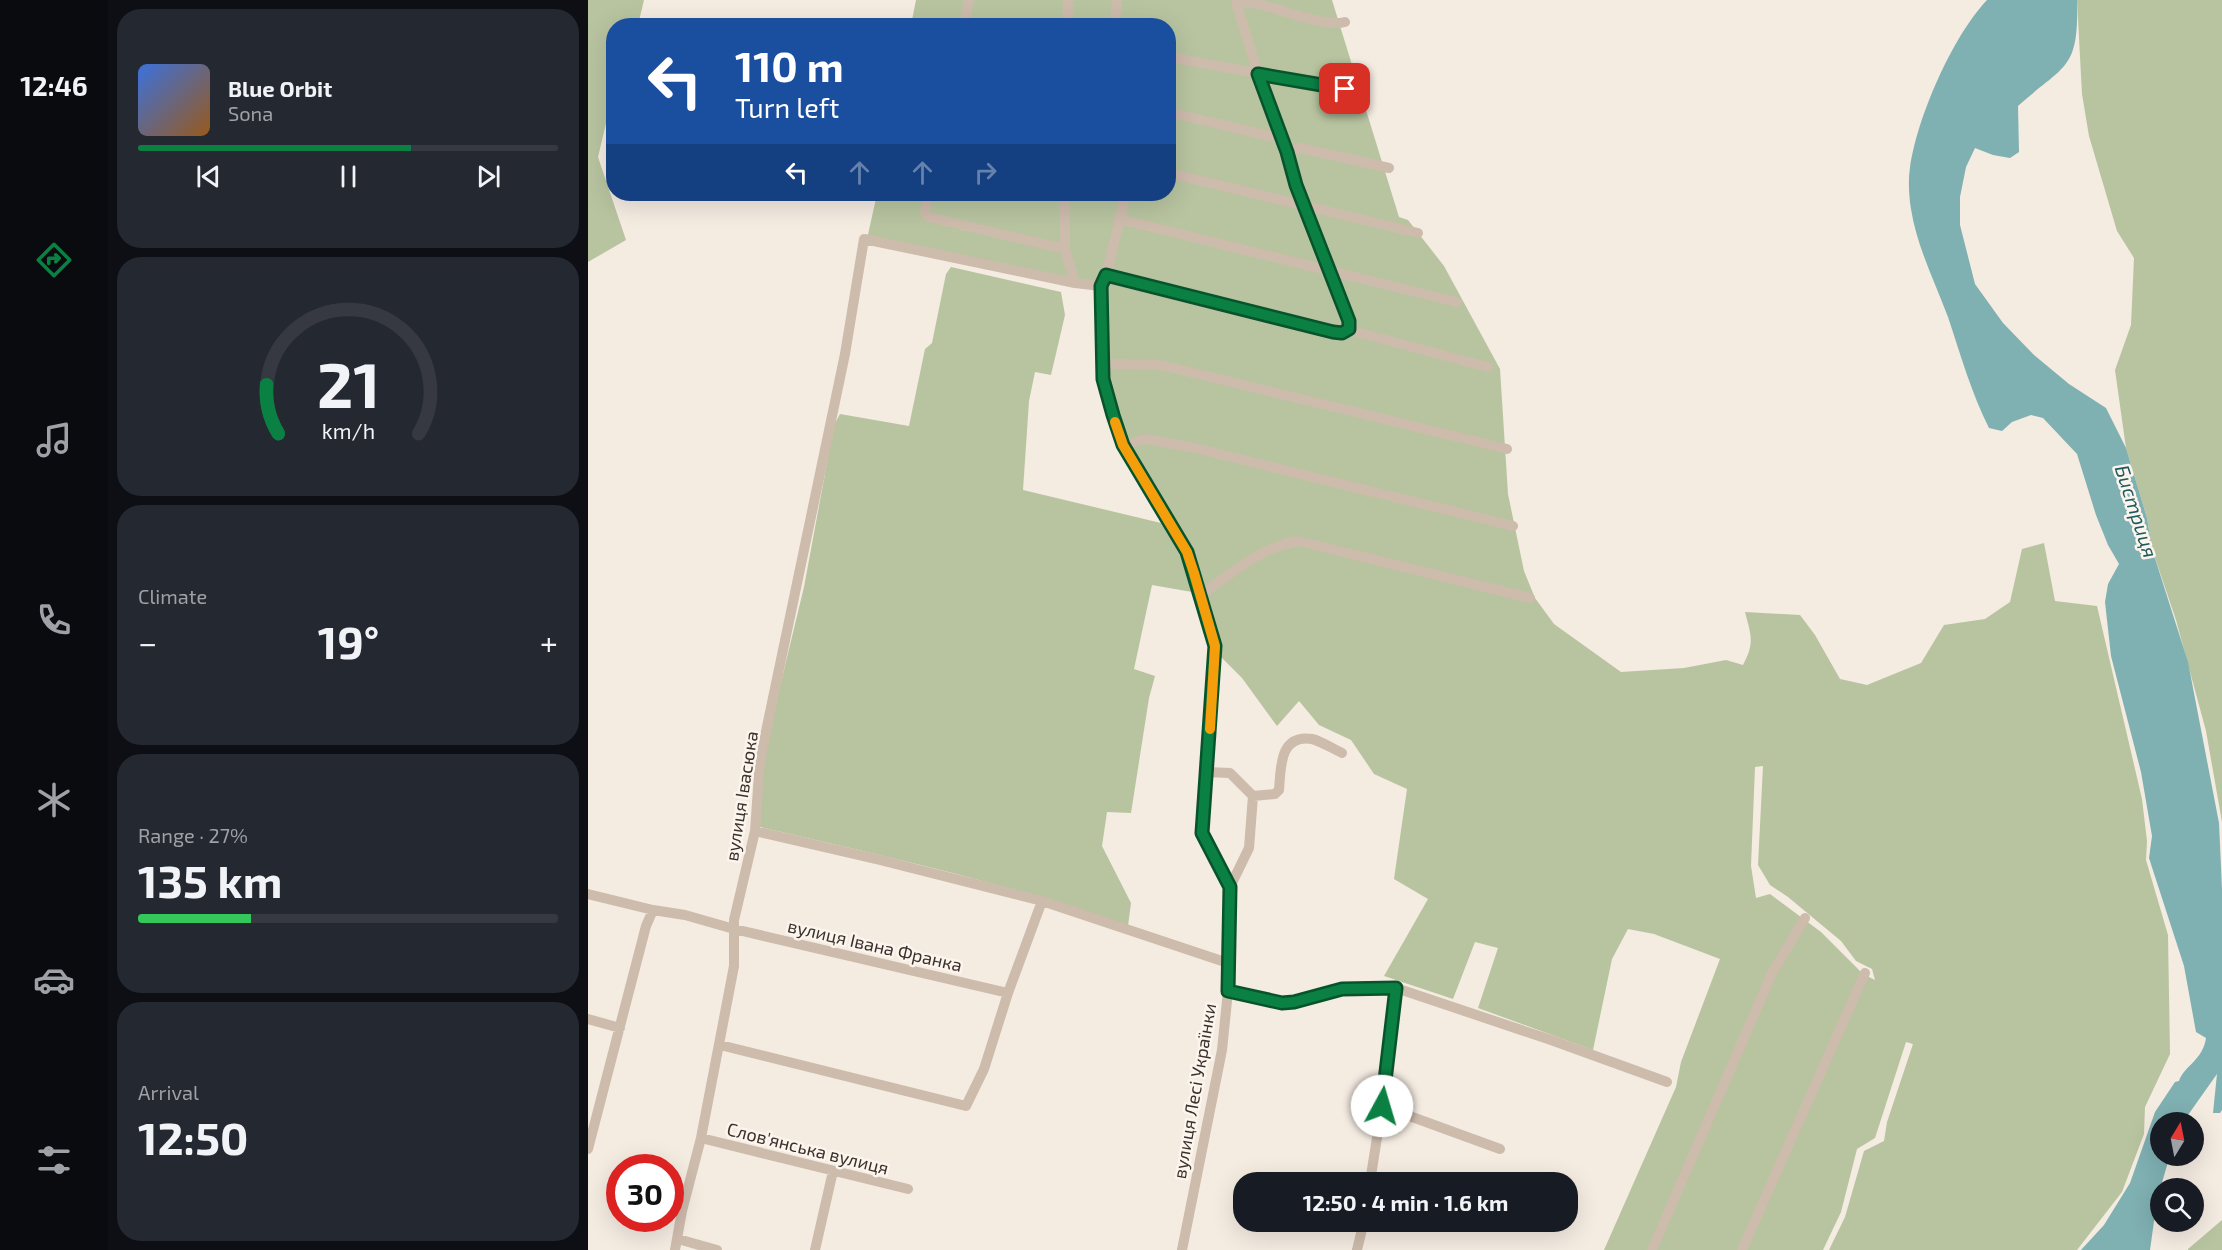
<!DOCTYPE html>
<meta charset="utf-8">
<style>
:root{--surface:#171b24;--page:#242831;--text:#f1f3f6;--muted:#9ea1a6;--line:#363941;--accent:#0b8043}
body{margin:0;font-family:"Exo 2",sans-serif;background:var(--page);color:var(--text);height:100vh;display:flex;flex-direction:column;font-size:22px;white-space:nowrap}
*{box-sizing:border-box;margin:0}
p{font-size:20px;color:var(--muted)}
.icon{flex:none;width:33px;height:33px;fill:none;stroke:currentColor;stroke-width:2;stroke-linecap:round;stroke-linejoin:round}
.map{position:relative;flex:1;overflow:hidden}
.details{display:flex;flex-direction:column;gap:9px;padding:9px;background:#0d0f14;width:480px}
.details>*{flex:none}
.guide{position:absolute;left:18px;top:18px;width:570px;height:183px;border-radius:24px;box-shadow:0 6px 24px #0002;background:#1a4fa0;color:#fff;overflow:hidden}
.needle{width:39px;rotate:10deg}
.buttons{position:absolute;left:1562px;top:1112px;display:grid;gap:12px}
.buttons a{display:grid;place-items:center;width:54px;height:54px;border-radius:50%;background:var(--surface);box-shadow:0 6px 24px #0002;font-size:30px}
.speed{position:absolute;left:18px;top:1154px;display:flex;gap:12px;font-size:30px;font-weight:700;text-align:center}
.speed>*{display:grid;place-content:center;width:78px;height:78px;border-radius:50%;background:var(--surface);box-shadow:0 6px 24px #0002;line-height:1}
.speed .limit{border:9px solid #d22;background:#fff;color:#111}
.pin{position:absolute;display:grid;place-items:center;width:51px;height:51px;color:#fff;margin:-26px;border-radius:12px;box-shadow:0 3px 9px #0006}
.me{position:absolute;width:66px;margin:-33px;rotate:6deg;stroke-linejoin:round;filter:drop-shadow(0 0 4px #0008)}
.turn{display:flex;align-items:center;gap:21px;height:126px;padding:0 30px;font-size:27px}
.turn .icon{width:78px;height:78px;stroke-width:2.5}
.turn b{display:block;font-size:42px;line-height:51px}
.lanes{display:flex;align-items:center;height:57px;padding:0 30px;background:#0003;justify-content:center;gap:30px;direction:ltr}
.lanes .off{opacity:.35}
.big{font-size:45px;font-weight:700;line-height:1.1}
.details .card{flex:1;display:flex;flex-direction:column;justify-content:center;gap:9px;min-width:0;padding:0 21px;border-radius:24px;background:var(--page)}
.details .dial{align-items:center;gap:0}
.dial svg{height:156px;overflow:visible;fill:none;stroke:var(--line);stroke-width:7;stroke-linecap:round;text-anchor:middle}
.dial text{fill:var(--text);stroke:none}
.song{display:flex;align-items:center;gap:18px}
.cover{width:72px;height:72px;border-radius:9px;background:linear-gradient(135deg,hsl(220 70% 55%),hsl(30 70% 35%))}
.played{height:6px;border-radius:3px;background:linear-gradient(90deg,var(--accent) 65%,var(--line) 65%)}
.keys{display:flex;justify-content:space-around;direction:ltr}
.heat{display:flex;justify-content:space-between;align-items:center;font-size:33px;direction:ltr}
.charge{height:9px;border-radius:4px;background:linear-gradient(90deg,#34c759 27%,var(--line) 0)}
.trip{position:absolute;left:645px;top:1172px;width:345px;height:60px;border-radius:24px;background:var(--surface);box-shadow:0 6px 24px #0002;font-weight:700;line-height:60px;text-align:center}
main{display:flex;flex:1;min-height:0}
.menu{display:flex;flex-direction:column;width:108px;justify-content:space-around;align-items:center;background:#090b0e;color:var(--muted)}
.menu .icon{width:42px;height:42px}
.menu .on{color:var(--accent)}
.menu b{font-size:27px;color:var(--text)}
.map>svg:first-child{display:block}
.green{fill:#b8c4a0;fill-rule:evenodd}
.water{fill:#7fb0b2}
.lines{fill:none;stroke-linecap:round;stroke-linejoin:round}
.minor{stroke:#cdbbac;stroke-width:10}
.route-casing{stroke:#07532c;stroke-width:15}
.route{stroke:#0b8043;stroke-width:10}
.slow{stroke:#f59e0b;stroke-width:10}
.labels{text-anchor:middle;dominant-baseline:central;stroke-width:5;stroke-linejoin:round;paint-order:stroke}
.street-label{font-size:18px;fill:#3b302b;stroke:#fbf5ee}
.water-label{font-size:20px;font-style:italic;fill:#1f5a5e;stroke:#fbf5ee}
</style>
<main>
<nav class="menu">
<b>12:46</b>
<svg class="icon on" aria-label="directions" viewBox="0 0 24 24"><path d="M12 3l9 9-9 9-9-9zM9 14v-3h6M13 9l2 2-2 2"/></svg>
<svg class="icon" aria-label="music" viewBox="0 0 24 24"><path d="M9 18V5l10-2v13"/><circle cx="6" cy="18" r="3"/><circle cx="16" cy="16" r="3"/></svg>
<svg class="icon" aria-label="phone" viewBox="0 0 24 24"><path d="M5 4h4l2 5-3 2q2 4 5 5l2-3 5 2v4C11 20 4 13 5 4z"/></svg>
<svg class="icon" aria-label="climate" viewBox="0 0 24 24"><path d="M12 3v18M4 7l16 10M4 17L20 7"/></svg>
<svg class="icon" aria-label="car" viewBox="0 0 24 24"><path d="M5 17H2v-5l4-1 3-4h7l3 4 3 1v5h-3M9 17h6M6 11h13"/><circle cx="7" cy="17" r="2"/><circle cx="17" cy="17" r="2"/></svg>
<svg class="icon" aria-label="filters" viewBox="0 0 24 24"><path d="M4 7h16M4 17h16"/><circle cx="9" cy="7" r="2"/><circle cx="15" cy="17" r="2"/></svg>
</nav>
<section class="details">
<div class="card">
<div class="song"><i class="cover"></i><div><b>Blue Orbit</b><p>Sona</p></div></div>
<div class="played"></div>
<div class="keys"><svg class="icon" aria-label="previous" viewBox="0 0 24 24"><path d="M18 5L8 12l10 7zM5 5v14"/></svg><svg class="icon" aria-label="pause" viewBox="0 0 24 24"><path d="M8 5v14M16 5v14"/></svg><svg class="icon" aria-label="next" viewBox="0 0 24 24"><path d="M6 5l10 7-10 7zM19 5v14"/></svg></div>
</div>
<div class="card dial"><svg viewBox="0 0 100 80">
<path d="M14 69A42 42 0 1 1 86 69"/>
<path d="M14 69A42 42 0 0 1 8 44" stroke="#0b8043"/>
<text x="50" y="56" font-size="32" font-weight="700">21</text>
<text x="50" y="72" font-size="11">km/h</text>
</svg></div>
<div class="card"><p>Climate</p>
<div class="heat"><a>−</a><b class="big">19°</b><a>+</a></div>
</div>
<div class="card"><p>Range · 27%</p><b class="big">135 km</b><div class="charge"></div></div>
<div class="card"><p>Arrival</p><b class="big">12:50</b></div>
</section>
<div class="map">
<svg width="1634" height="1250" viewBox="0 0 1634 1250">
<rect width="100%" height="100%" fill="#f4ebe1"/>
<path class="green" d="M 0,0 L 56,0 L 50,25 L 26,26 L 25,94 L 10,157 L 38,240 L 0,262 Z
M 328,0 L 744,0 L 811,217 L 820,220 L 856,266 L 912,369 L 920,494 L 936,571 L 947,598 L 966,624 L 1033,672 L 1096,668 L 1138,660 L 1155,665 C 1167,643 1163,635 1157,612 L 1212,615 L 1227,635 L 1252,679 L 1279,685 L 1333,663 L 1356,625 L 1397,619 L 1422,602 L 1434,549 L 1456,543 L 1467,601 L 1509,606 L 1554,799 L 1559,841 L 1558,860 L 1580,935 L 1582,1054 L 1557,1107 L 1556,1134 L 1534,1192 L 1489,1250 L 1241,1250 L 1257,1217 L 1276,1151 L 1296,1141 L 1299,1122 L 1325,1044 L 1318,1042 L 1287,1138 L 1269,1149 L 1253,1212 L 1235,1250 L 1016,1250 L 1088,1087 L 1093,1062 L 1132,959 L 1066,934 L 1040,929 L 1024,959 L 1005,1050 L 890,1008 L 910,948 L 887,942 L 865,999 L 796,976 L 840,899 L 806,879 L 819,789 L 786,774 L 763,740 L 731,725 L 711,701 L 689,726 L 654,678 L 631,655 L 603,561 L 533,434 L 516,374 L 517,283 L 469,282 L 279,239 L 289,194 L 580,194 L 580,26 L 323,25 ZM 1175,766 L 1170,865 L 1182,885 L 1200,897 L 1253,941 L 1268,961 L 1284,969 L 1287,980 L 1275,974 L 1233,932 L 1182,894 L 1168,898 L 1163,866 L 1167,767 Z
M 1489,0 L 1634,0 L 1634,822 L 1618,731 L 1588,620 L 1564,549 L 1559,518 L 1538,448 L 1527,370 L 1543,325 L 1546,258 L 1529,231 L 1501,136 L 1494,94 Z
M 363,267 L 473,292 L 477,315 L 463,375 L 447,372 L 441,401 L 435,490 L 573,523 L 594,557 L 604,592 L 564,585 L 546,669 L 567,676 L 561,698 L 543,813 L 519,812 L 514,846 L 543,903 L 540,926 C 420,883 296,856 172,827 L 174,761 L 216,587 L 246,425 L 252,414 L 321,426 L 337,349 L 344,343 L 358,274 Z
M 1634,1220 L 1634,1250 L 1600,1250 L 1600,1249 Z"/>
<path class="water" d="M 1399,0 L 1489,0 C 1491,71 1477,64 1430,106 L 1431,152 L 1422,158 L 1405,155 L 1387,148 L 1378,167 L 1372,197 L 1372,225 L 1387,284 L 1415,323 L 1446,355 L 1481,384 L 1518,408 L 1538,448 L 1559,518 L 1564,549 L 1600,662 L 1631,823 L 1634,889 L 1634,1110 L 1632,1113 L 1625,1113 L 1629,1074 L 1595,1122 L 1572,1122 L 1572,1155 L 1582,1155 L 1569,1200 L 1562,1250 L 1493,1250 L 1516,1225 L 1542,1183 L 1567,1112 L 1587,1082 L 1591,1081 C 1596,1066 1615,1060 1618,1038 L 1608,1032 L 1596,966 L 1561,858 L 1564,836 L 1553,772 L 1523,656 L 1517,602 L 1520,584 L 1531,564 L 1520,545 L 1508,515 L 1489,454 L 1455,418 L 1443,415 L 1424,422 L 1414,431 L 1401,428 C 1383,392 1373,356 1360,317 C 1347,282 1329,247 1323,209 C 1321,197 1320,180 1322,168 C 1329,118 1364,37 1399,0 Z"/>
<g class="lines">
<path class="minor" d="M 376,26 L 381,0
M 479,26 L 480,0
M 526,26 L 529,0
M 586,58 L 757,89
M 580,112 L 694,139
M 699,152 L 670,74 L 648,2 C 679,0 731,29 757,22
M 580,173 L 830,233
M 340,194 L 337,211 L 340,217 L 477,249 L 477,194
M 538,194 L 518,275 L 513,286 L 515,379 L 525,415 L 535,445 L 599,552 L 627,646 L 613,833 L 642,887 L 640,991 L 634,1050 L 594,1250
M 531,219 L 869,302
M 477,249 L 487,283
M 518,275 L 745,331 L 758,333 L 761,329 L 761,321 L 708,185 L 699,152 L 713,148 L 801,168
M 760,330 L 900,367
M 514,364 L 573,365 L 919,449
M 535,445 L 558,439 L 602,447 L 925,526
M 612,596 C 642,574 673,547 710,541 L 942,598
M 618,772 L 642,773 L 665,796 L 661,848 L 642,887
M 665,796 L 687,794 L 691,790 C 693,768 691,734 724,739 C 733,741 745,749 754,753
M 0,894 L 65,910 L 97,915 L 146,929 L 420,993
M 454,901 L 640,963
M 808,988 L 963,1040 L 1079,1082
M 640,991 L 694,1003 L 706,1002 L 754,989 L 808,988 L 794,1106 L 782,1182
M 0,1019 L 32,1028
M 132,1045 L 378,1106 L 396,1069 L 420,993 L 454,901 L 292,860 L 167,831
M 794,1106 L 912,1149
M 113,1138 L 320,1189
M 0,1149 L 58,926 L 65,910
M 90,1239 L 129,1250
M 87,1250 L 94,1211 L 113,1138 L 146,966 L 146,920 L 167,831 L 172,760 L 257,354 L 276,239 L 487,283 L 513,286
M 227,1250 L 245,1171
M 769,1250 L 776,1221
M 1064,1250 L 1184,973 L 1217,918
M 1154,1250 L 1277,973"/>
</g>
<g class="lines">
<defs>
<path id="route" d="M 757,89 L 670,74 L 699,152 L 708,185 L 761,321 L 761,329 L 754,333 L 745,332 L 518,275 L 513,286 L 515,379 L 525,415 L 535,445 L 599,552 L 627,646 L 614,833 L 642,887 L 640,991 L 694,1003 L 706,1002 L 754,989 L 808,988 L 794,1106"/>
</defs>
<use href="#route" class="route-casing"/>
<use href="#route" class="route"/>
<path class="slow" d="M 527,422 L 535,445 L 599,552 L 606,573 L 627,646 L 622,729"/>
</g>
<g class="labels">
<g class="street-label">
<text transform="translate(153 796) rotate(-81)">вулиця Івасюка</text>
<text transform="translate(287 945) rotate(13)">вулиця Івана Франка</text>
<text transform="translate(606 1091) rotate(-80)">вулиця Лесі Українки</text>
<text transform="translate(220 1148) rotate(14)">Слов'янська вулиця</text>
</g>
<g class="water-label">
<text transform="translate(1549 511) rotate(72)">Бистриця</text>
</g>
</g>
</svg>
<div class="buttons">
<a><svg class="needle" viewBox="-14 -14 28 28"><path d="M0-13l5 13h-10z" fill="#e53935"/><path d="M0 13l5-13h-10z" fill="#9ea1a6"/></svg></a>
<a><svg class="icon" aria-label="search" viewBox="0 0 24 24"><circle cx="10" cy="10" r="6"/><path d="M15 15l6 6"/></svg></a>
</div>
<div class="speed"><div class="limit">30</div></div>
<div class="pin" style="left:757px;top:89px;background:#d93025"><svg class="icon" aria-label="arrive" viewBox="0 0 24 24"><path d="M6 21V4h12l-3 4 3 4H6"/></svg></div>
<svg class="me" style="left:794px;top:1106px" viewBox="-20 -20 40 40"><circle r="19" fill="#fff"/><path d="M0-13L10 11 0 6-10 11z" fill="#0b8043"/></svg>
<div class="trip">12:50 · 4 min · 1.6 km</div>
<div class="guide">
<div class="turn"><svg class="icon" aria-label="left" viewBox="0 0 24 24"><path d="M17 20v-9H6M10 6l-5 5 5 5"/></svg><div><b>110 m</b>Turn left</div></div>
<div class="lanes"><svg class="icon" aria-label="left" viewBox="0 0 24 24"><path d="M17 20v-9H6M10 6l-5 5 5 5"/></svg><svg class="icon off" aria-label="ahead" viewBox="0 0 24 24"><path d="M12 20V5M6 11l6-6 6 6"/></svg><svg class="icon off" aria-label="ahead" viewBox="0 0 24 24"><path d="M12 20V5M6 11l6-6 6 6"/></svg><svg class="icon off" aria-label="right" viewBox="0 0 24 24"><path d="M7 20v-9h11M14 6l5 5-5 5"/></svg></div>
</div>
</div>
</main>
